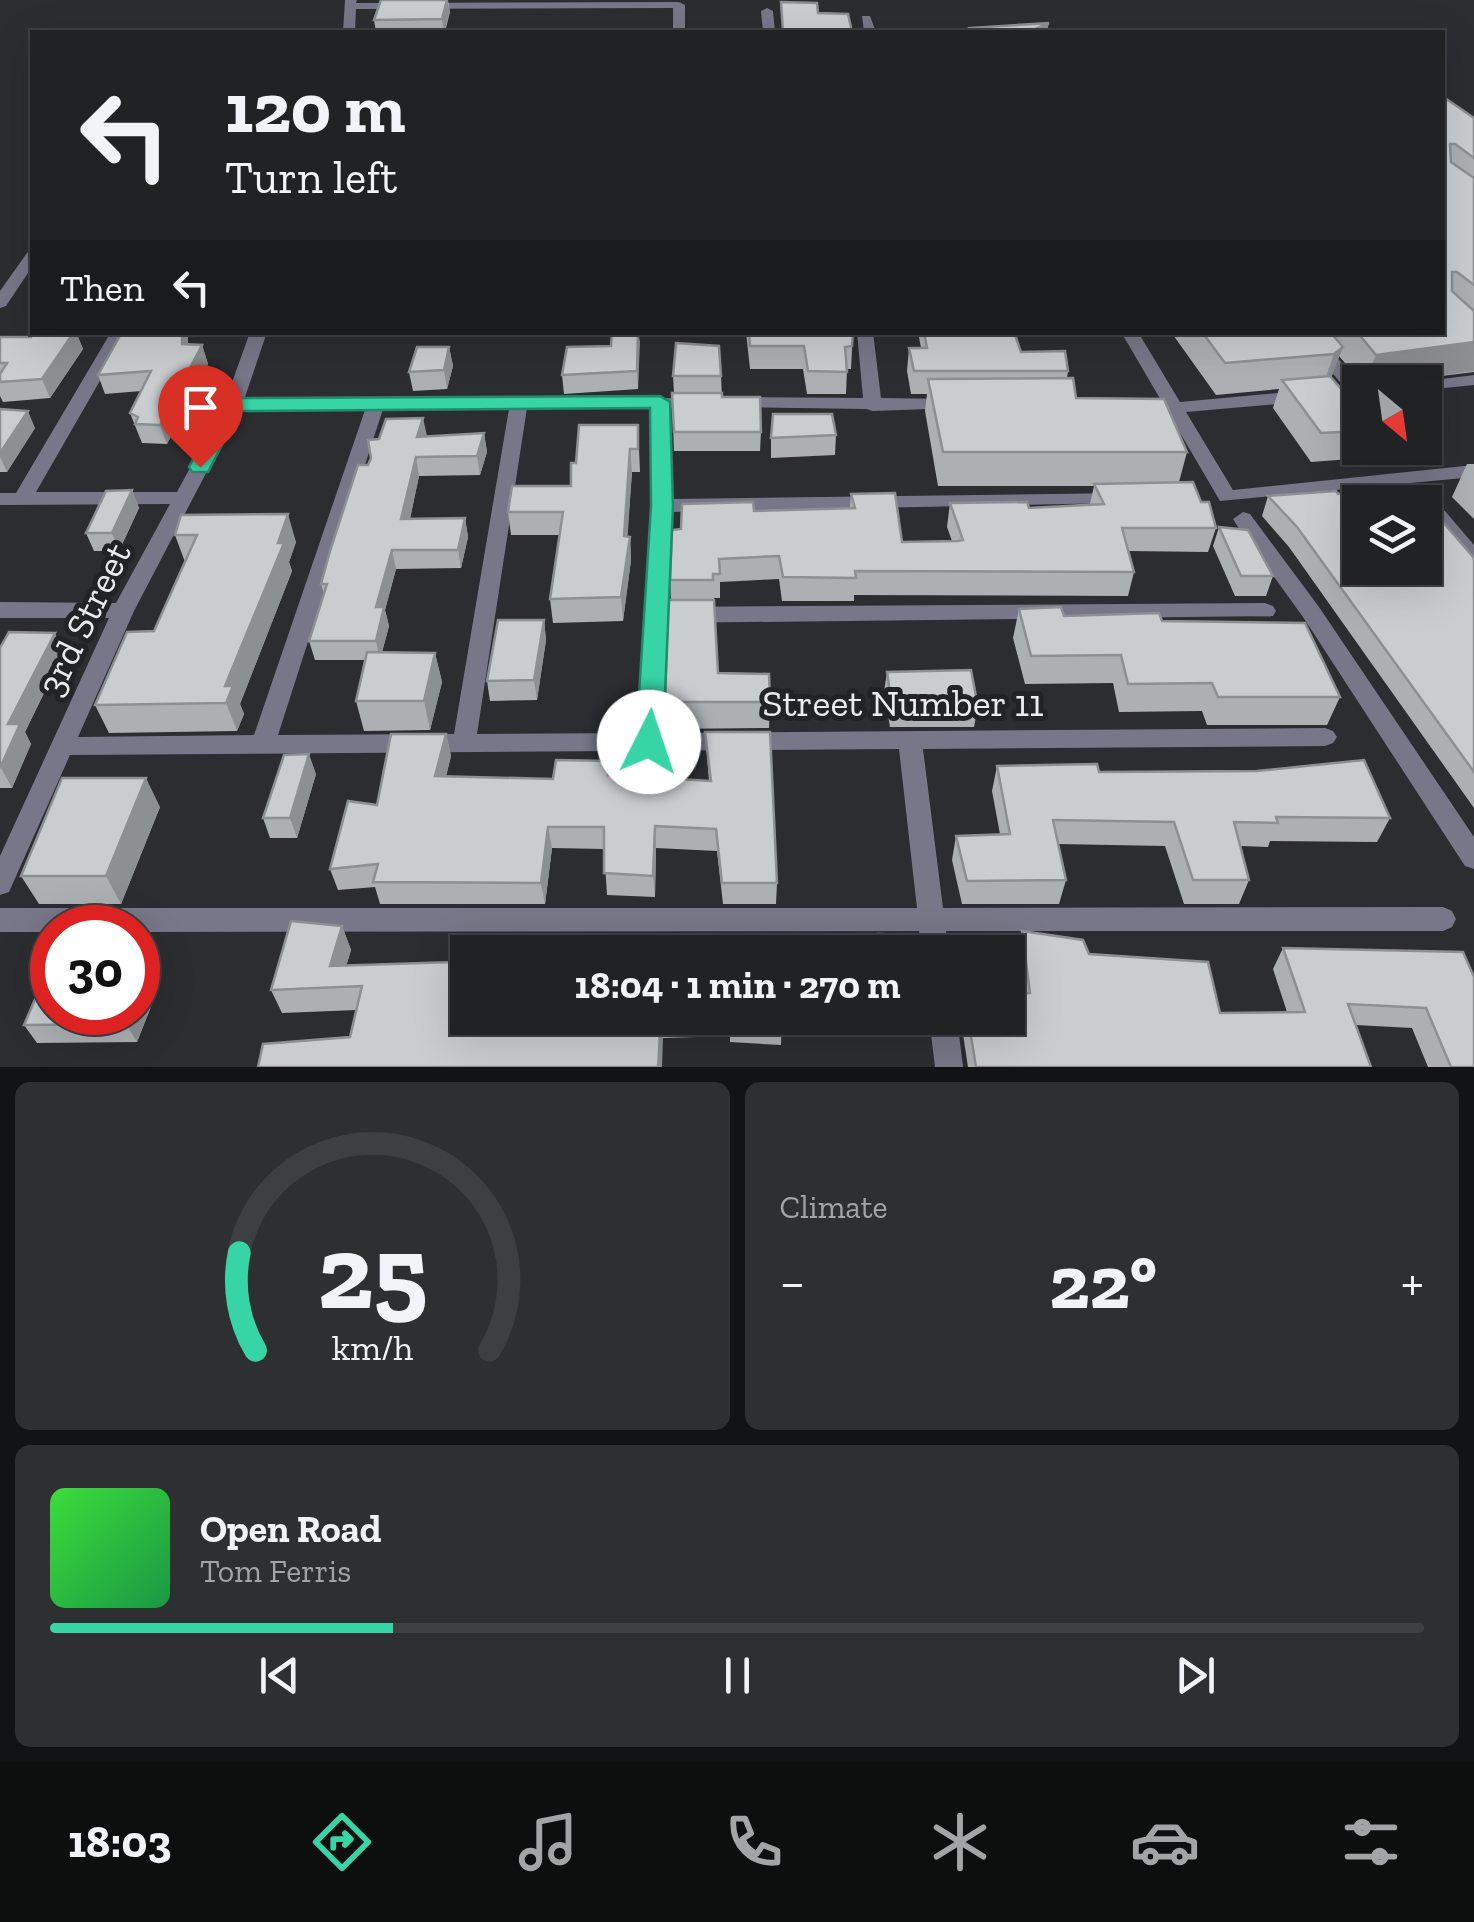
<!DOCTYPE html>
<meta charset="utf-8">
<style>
:root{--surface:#202224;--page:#2d2f31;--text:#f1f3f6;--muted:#a2a4a6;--line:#3d3f41;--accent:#37d4a6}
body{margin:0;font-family:"Zilla Slab",serif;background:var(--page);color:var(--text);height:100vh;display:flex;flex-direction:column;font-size:38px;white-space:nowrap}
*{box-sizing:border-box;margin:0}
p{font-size:32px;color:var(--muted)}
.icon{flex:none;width:55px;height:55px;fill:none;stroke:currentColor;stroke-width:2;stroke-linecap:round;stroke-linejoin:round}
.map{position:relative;height:1067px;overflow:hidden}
.drawer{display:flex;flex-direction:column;gap:15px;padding:15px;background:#121314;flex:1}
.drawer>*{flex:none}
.hud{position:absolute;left:30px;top:30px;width:1415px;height:305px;border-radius:0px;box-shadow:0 10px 40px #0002,0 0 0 2px var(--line);background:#202224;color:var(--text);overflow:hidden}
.needle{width:65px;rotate:151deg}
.tools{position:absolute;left:1342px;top:365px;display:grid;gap:20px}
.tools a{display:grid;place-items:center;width:100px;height:100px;border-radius:0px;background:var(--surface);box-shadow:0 10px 40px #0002,0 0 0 2px var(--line);font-size:50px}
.speed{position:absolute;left:30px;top:905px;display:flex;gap:20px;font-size:50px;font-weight:700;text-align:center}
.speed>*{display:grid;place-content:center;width:130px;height:130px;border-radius:50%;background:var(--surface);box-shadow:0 10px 40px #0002,0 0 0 2px var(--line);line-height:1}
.speed .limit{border:15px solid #d22;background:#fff;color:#111}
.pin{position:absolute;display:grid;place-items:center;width:85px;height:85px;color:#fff;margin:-102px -42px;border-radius:50% 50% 50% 0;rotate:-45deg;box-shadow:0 0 10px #0007}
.pin .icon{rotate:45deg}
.me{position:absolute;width:110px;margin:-55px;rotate:4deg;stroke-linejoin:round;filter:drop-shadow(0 0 8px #0008)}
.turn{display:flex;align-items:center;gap:35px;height:210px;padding:0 30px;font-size:45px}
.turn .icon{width:130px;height:130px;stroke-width:2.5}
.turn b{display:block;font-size:70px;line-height:85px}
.then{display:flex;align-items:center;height:95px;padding:0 30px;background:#0003;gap:20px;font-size:38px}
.big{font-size:75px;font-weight:700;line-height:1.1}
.drawer .widget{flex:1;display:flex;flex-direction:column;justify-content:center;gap:15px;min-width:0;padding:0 35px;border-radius:15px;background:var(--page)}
.drawer .dial{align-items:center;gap:0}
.dial svg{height:260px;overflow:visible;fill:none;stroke:var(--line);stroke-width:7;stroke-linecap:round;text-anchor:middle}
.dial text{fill:var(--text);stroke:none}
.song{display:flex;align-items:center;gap:30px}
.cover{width:120px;height:120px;border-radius:15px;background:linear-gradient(135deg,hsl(120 70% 55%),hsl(140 70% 35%))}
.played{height:10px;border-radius:5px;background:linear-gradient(90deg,var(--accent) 25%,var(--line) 25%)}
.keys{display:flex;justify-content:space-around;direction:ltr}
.heat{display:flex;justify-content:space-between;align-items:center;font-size:55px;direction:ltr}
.drawer .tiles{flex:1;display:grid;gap:15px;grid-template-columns:1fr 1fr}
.widget:last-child{grid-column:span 2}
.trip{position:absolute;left:450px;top:935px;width:575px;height:100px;border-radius:0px;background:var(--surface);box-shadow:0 10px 40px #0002,0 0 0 2px var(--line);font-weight:700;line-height:100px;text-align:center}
.tab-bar{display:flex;height:160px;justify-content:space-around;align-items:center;background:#0d0e0e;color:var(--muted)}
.tab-bar .icon{width:70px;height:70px}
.tab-bar .active{color:var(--accent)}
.tab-bar b{font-size:45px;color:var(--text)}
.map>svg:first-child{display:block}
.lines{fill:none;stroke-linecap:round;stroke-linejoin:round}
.street{fill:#777789;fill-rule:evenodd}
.wall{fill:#adb0b3}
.shaded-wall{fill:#8d9092}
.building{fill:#c9cdd0;stroke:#8d9092;stroke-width:2.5;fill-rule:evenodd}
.route{fill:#37d4a6;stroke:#248a6c;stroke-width:2.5}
.labels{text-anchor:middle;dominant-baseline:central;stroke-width:10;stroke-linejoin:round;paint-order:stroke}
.street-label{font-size:38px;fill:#ebecef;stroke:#222327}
</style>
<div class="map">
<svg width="1474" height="1067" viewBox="0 0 1474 1067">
<rect width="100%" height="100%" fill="#2b2d30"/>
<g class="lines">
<path class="street" d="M 345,0 L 357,0 L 356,3 L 679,2 L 685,5 L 685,32 L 673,32 L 673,8 L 356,9 L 355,32 L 343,32 Z
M 767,8 L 773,11 L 775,32 L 763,32 L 761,11 Z
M 862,16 L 870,16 L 876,32 L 864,32 Z
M 32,251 L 32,267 L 6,306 L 0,308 L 0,291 L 27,253 Z
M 111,332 L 128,332 L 36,492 L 177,492 L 224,405 L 250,332 L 267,332 L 244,400 L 706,398 L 709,402 L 706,406 L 669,408 L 672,499 L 1123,493 L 1126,497 L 1116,503 L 671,512 L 667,607 L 1265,603 L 1273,606 L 1276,611 L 1273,616 L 666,623 L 661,733 L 1325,728 L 1333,731 L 1337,737 L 1333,743 L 1325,746 L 923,749 L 943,908 L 1443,907 L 1452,911 L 1456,919 L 1452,927 L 1443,931 L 946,931 L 948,952 L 922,952 L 919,931 L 138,932 L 138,928 L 52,928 L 52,932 L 0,932 L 0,908 L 917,908 L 899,749 L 70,755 L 9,892 L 0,895 L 0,856 L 109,618 L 0,618 L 0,602 L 116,603 L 170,504 L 0,505 L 0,493 L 16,493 ZM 527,408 L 651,408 L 652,506 L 638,733 L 477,734 ZM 383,409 L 509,409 L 454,734 L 278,735 ZM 239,410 L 365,410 L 254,735 L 78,737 L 134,611 Z
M 857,332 L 873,332 L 881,398 L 950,399 L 956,400 L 959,404 L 956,408 L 873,411 L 866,409 L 734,407 L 725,402 L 734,397 L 863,398 Z
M 1121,332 L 1138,332 L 1180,402 L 1344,387 L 1298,332 L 1315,332 L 1360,384 L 1360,397 L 1357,397 L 1186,412 L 1233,490 L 1474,465 L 1474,477 L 1220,501 Z
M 1474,375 L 1474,385 L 1425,390 L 1425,382 L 1418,382 Z
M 1438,510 L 1445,511 L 1474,545 L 1474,565 L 1467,563 L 1431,521 L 1428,516 Z
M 1243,512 L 1250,514 L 1319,607 L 1474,837 L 1474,869 L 1465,866 L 1303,617 L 1236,524 L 1233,519 Z
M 929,1018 L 957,1018 L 963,1067 L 935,1067 Z"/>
</g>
<path class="wall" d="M 381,0 L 448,0 L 450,12 L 445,32 L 376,32 L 374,20 Z
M 1442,96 L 1474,118 L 1474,372 L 1392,382 L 1361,382 L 1339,356 L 1331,378 L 1360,411 L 1360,448 L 1369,448 L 1364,458 L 1311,462 L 1273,408 L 1279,389 L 1216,395 L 1171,332 L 1442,332 Z
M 34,332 L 76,332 L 83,349 L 50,398 L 3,402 L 0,396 L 0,337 L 31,337 Z
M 122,332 L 188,332 L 188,344 L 202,345 L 208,364 L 167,444 L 142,443 L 130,413 L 141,391 L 105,394 L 98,375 Z
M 612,332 L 639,332 L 638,389 L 564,394 L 562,375 L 611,346 Z
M 746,332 L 853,332 L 851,369 L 847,369 L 846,394 L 807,394 L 803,369 L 750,369 Z
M 918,332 L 1014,332 L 1021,352 L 1068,371 L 1067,378 L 1076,398 L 1187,452 L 1179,482 L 1201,502 L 1216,528 L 1208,552 L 1128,551 L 1134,572 L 1128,596 L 854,595 L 854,601 L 782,601 L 779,579 L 720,582 L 720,598 L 714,598 L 718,673 L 770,702 L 769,728 L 667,729 L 665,702 L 671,600 L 670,580 L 681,529 L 754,511 L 850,508 L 851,494 L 902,542 L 952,541 L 947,527 L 950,503 L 1029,508 L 1090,504 L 1094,486 L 938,486 L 925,411 L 927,394 L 911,394 L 907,371 L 909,348 L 921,348 Z
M 449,347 L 453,366 L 447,389 L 413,391 L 409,372 Z
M 673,376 L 721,376 L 722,397 L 761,432 L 760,451 L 674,451 L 672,393 L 674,393 Z
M 0,409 L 35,428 L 7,472 L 0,472 Z
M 638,425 L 640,472 L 632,472 L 627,536 L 630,537 L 631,560 L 623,621 L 553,623 L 550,599 L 560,535 L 511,535 L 508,512 L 571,486 Z
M 484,433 L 487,452 L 480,475 L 419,476 L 410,519 L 465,518 L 468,537 L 461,568 L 396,569 L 385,610 L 389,626 L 382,652 L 435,653 L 442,682 L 430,730 L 364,731 L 356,701 L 365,660 L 315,660 L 309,641 L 324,593 L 321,584 L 368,465 L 379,439 Z
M 836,435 L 835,455 L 771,458 L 771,438 Z
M 1467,464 L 1474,464 L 1474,519 L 1452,497 Z
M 132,490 L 139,508 L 119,551 L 94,551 L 86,533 Z
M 1338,494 L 1474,558 L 1474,808 L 1289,547 L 1262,516 L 1268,496 Z
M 181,515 L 296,542 L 289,562 L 292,571 L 240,704 L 244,714 L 237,731 L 109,733 L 95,705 L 154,631 L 185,562 L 175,535 Z
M 1219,527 L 1273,576 L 1266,596 L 1235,596 L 1213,546 Z
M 1019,609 L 1064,616 L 1162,621 L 1340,697 L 1327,725 L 1207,725 L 1202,711 L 1119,712 L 1113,683 L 1025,684 L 1013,638 Z
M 544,620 L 546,640 L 537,700 L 490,701 L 487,681 Z
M 0,648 L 64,652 L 25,732 L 31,744 L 12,788 L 0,788 Z
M 887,672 L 978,707 L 974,727 L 890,727 L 884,692 Z
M 705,732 L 777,883 L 776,904 L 723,904 L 717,851 L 656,848 L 655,897 L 607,895 L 604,849 L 552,848 L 545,904 L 380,904 L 375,887 L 338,890 L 330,869 L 377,805 L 446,734 L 451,756 L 446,776 L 553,779 L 611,775 L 709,781 Z
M 997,766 L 1099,772 L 1390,818 L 1377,842 L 1270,841 L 1268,847 L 1241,846 L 1249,880 L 1239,904 L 1184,904 L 1165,846 L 1058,844 L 1066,880 L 1059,904 L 962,904 L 952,860 L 956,836 L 1000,834 L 992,791 Z
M 316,774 L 297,838 L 270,838 L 263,818 Z
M 160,807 L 121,904 L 39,904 L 21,876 Z
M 342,926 L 351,950 L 346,966 L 454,962 L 468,1018 L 782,1018 L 781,1045 L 730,1042 L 730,1036 L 663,1038 L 356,1010 L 282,1013 L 271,990 Z
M 1022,931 L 1089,954 L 1220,1013 L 1287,1012 L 1273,969 L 1283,948 L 1474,977 L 1474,1067 L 1428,1067 L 1412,1028 L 1356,1025 L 1371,1067 L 968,1067 L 961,1021 L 962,1018 L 1008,1018 L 1022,994 L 1017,952 Z
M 160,984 L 137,1042 L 37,1043 L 24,1025 Z"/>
<path class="shaded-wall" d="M 447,0 L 450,12 L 444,32 L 442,19 Z
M 1049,23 L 1047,32 L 1029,32 Z
M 74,332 L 76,332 L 83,349 L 50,398 L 42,379 Z
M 182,332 L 188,332 L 188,363 L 182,344 Z
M 638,332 L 640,342 L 638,389 L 637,371 Z
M 1474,342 L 1474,371 L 1392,382 L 1365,382 L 1376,355 Z
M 202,345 L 208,364 L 167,444 L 160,425 Z
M 449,347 L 453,366 L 447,389 L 444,370 Z
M 1343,347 L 1331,378 L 1323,385 L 1334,354 Z
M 28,411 L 35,428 L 7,472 L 0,457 L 0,453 Z
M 423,418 L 427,436 L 420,456 L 417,437 Z
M 484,433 L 487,452 L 480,475 L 477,456 Z
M 630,449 L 632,472 L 626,560 L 624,536 Z
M 416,457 L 419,476 L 406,537 L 401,519 Z
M 132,490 L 139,508 L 119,551 L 112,533 Z
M 288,514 L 296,542 L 289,562 L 292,571 L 240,704 L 244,714 L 237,731 L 226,703 L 225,686 Z
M 465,518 L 468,537 L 461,568 L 458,550 Z
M 630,537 L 631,560 L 623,621 L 621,597 Z
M 392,550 L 396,569 L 385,610 L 389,626 L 380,660 L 376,641 L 376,607 Z
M 544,620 L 546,640 L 537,700 L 534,680 Z
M 55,633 L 64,652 L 25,732 L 31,744 L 12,788 L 1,768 L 8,724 Z
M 435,653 L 442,682 L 430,730 L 424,701 Z
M 446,734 L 451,756 L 441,798 L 435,776 Z
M 309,754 L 316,774 L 297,838 L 290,818 Z
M 146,778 L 160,807 L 121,904 L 106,876 Z
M 655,826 L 656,848 L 655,897 L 653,876 Z
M 548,827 L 552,848 L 545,904 L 541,883 Z
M 342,926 L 351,950 L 340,987 L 330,966 Z
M 150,966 L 160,984 L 137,1042 L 126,1024 L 130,1012 L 138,1012 L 138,995 Z
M 661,1018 L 663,1038 L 662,1067 L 658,1067 Z"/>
<path class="building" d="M 381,0 L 447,0 L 442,19 L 374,20 Z
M 781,2 L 817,3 L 818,13 L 848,14 L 852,32 L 750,32 L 783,32 Z
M 1049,23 L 1029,32 L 974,32 L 970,28 Z
M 659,30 L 658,32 L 485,32 Z
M 1442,96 L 1474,118 L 1474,158 L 1455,144 L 1450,144 L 1451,162 L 1474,178 L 1474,285 L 1457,272 L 1452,272 L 1452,291 L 1474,311 L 1474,342 L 1376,355 L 1357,332 L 1442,332 Z
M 34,332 L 74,332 L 42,379 L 0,382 L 0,374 L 7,363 L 0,363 L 0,337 L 31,337 Z
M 122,332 L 182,332 L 182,344 L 202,345 L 160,425 L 135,424 L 138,417 L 130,413 L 151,371 L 98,375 Z
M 612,332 L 638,332 L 637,371 L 562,375 L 567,347 L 611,346 Z
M 749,332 L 853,332 L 852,346 L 845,347 L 847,372 L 808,371 L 804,346 L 750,346 Z
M 924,332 L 1014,332 L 1021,352 L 1065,351 L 1068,371 L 914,371 L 909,348 L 927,348 Z
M 1202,332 L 1330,332 L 1343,347 L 1334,354 L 1225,363 Z
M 676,343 L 719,346 L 721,376 L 673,376 Z
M 417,347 L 449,347 L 444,370 L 409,372 Z
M 1330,376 L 1360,411 L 1360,431 L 1321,433 L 1282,380 Z
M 1073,378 L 1076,398 L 1164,399 L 1187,452 L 943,452 L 928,379 Z
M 672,393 L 722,393 L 722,397 L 760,397 L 761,432 L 674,432 Z
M 0,409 L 28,411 L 0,453 Z
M 773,414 L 832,414 L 836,435 L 771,438 Z
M 423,418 L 417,437 L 484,433 L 477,456 L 416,457 L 401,519 L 465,518 L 458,550 L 392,550 L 376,607 L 384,607 L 376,641 L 309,641 L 327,584 L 321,584 L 330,551 L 358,465 L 368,465 L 371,458 L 368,440 L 379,439 L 386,419 Z
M 579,425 L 638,425 L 638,449 L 630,449 L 624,536 L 630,537 L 621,597 L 550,599 L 563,512 L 508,512 L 512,486 L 571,486 L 571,463 L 576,463 Z
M 1193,482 L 1201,502 L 1209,502 L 1216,528 L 1122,528 L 1134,572 L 855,571 L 856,578 L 783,577 L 779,556 L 719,559 L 720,574 L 713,574 L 713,580 L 670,580 L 672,530 L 681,529 L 682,504 L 753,502 L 754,511 L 855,508 L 851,494 L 895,493 L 902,542 L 958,541 L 963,540 L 950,503 L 1027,502 L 1029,508 L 1104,504 L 1094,484 Z
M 1411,485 L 1474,558 L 1474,772 L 1297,527 L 1268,496 L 1336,491 L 1338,494 ZM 1360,502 L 1425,502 L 1425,568 L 1360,568 Z
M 132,490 L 112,533 L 86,533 L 106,491 Z
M 288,514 L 278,543 L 284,543 L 225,686 L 233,686 L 226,703 L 95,705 L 127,632 L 154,631 L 197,535 L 175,535 L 181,515 Z
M 1219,527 L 1248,530 L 1273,576 L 1241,576 Z
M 668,600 L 714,600 L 718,673 L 769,674 L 770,702 L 665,702 Z
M 1061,607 L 1064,616 L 1159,613 L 1162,621 L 1305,623 L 1340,697 L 1218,697 L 1212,683 L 1128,684 L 1121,655 L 1031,656 L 1019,609 Z
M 498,620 L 544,620 L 534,680 L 487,681 Z
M 9,632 L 55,633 L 8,724 L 20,724 L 0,768 L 0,648 Z
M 367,652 L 435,653 L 424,701 L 356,701 Z
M 971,670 L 978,707 L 892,707 L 887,672 Z
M 705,732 L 770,732 L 777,883 L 722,883 L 716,829 L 655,826 L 653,876 L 604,873 L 604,827 L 548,827 L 541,883 L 373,882 L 378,864 L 330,869 L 348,801 L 377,805 L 391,734 L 446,734 L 435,776 L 553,779 L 556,760 L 610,761 L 608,775 L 711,781 Z
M 309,754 L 290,818 L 263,818 L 284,755 Z
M 1364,760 L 1390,818 L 1276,817 L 1278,823 L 1234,822 L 1249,880 L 1193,880 L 1174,822 L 1053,820 L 1066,880 L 967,881 L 956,836 L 1010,834 L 997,766 L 1097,764 L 1099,772 L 1257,771 Z
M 62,778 L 146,778 L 106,876 L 21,876 Z
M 291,921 L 342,926 L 330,966 L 454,962 L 453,968 L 468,967 L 468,1018 L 661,1018 L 658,1067 L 258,1067 L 263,1044 L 350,1037 L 362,986 L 271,990 Z
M 1022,931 L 1083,940 L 1089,954 L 1208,962 L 1220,1013 L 1305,1012 L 1283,948 L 1463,952 L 1474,977 L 1474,1067 L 1451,1067 L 1426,1008 L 1348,1004 L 1371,1067 L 976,1067 L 968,1018 L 1008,1018 L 1008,996 L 1030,993 Z
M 878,934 L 912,935 L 913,952 L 880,952 Z
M 138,966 L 150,966 L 138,995 Z
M 48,969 L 52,969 L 52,1012 L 130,1012 L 126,1024 L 24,1025 Z
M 730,1018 L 782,1018 L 782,1021 Z"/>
<path class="route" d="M 660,396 L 670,402 L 673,506 L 663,742 L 659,750 L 649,753 L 640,750 L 636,742 L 651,506 L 650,408 L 240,411 L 208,472 L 192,472 L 189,467 L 222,404 L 232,398 Z"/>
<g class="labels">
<g class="street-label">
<text transform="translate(84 619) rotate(-64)">3rd Street</text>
<text x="903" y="703">Street Number 11</text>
</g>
</g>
</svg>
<div class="tools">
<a><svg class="needle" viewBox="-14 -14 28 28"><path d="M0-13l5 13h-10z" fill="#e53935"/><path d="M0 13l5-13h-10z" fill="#a2a4a6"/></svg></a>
<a><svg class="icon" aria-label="layers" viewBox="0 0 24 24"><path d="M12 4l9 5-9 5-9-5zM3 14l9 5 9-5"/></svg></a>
</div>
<div class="speed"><div class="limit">30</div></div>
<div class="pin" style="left:200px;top:467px;background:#d93025"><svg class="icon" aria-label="arrive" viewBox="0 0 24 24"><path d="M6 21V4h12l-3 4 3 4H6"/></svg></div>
<svg class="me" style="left:649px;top:742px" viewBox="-20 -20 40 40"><circle r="19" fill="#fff"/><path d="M0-13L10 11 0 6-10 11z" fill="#37d4a6"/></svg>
<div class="trip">18:04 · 1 min · 270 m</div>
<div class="hud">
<div class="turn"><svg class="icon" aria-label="left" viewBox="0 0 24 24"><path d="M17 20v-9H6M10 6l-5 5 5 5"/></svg><div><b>120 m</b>Turn left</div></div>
<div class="then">Then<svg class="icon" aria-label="left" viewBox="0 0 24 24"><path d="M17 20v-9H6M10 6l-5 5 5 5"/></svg></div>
</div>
</div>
<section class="drawer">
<div class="tiles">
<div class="widget dial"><svg viewBox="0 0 100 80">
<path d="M14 69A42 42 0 1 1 86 69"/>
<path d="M14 69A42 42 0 0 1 9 39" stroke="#37d4a6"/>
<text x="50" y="56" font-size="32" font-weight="700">25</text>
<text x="50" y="72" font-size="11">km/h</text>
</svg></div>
<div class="widget"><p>Climate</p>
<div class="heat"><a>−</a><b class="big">22°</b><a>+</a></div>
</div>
<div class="widget">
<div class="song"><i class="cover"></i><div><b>Open Road</b><p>Tom Ferris</p></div></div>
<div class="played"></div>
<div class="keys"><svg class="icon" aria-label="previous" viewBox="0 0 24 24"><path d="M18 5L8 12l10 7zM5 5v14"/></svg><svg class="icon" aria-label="pause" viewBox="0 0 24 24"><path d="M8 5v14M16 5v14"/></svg><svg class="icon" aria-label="next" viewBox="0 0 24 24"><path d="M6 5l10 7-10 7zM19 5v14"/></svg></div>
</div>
</div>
</section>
<nav class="tab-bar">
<b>18:03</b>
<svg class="icon active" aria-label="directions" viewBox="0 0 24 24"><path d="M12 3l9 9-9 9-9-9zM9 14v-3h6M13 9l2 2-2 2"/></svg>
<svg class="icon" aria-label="music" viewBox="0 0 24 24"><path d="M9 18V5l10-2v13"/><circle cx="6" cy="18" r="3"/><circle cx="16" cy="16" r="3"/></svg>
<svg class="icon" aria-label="phone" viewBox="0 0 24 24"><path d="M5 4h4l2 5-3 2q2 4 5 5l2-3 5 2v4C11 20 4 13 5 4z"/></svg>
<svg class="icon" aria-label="climate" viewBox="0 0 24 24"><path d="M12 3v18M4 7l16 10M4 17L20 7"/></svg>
<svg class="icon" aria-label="car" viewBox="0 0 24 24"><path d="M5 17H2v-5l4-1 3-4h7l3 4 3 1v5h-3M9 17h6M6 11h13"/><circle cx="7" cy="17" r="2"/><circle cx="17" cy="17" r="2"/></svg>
<svg class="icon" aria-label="filters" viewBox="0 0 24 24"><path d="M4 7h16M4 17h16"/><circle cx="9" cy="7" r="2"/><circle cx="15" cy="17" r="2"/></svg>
</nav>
